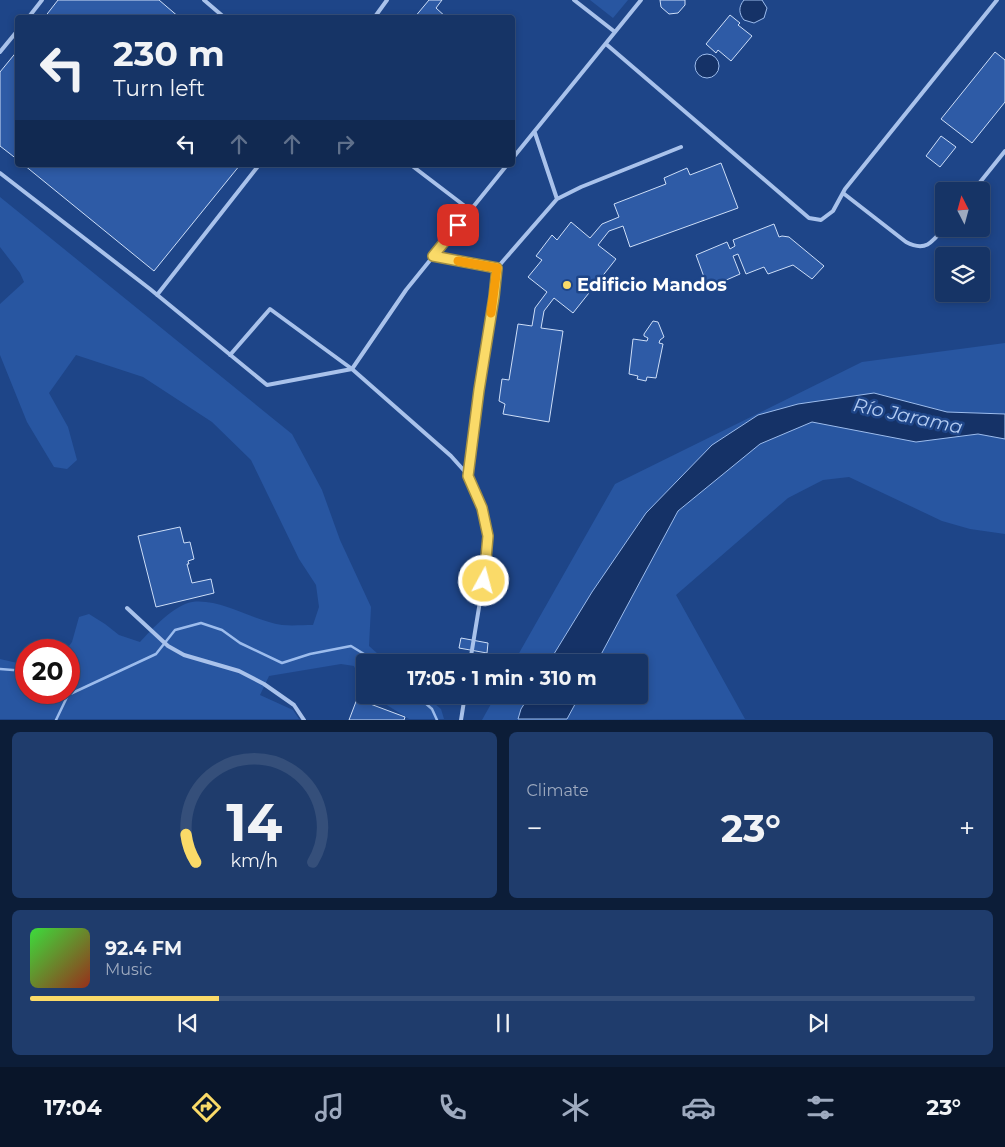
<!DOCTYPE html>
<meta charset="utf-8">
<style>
:root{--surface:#163466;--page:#1f3c6c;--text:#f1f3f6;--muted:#9eaabf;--line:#354f7a;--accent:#fada68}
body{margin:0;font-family:Montserrat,sans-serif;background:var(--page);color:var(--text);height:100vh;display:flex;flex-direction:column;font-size:19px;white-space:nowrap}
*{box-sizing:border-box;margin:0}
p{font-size:16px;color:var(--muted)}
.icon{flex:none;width:28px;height:28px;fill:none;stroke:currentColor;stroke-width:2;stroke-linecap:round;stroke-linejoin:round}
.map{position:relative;height:720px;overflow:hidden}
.drawer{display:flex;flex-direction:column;gap:12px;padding:12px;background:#0c1d38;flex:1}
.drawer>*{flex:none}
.banner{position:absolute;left:15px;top:15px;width:500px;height:152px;border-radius:5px;box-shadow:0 2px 8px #0003,0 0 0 1px var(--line);background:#163466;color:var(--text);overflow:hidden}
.needle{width:32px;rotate:354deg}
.tools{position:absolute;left:935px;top:182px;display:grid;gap:10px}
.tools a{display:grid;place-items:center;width:55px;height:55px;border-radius:5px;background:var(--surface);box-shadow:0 2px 8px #0003,0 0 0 1px var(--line);font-size:25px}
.speed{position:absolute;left:15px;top:639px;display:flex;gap:10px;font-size:25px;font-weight:700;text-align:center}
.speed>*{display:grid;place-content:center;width:65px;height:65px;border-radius:50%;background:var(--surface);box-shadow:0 2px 8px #0003,0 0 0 1px var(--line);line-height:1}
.speed .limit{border:8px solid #d22;background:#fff;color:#111}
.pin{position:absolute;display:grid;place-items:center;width:42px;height:42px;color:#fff;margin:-21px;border-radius:10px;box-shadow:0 2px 8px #0006}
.me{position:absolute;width:55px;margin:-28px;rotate:7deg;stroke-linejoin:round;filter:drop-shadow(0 0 4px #0008)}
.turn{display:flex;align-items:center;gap:18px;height:105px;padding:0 15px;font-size:22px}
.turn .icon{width:65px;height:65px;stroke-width:2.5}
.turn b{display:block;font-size:35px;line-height:42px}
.lanes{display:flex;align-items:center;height:48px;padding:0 15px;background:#0003;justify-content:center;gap:25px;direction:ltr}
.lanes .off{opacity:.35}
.big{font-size:38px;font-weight:700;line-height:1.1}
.drawer .widget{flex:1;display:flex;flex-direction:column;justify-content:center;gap:8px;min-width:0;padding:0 18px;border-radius:8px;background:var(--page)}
.drawer .dial{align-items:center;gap:0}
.dial svg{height:130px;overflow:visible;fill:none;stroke:var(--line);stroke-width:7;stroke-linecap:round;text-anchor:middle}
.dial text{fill:var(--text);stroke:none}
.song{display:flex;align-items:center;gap:15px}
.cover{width:60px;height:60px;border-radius:8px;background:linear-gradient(135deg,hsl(120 70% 55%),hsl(10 70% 35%))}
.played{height:5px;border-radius:2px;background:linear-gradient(90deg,var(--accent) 20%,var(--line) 20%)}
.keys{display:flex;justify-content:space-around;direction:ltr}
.heat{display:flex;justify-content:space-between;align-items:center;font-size:28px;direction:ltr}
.drawer .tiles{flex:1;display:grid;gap:12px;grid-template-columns:1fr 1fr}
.widget:last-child{grid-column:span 2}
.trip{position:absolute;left:356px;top:654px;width:292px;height:50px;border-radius:5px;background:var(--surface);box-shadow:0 2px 8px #0003,0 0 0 1px var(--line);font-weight:700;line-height:50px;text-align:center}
.dock{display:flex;height:80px;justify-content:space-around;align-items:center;background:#091529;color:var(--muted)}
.dock .icon{width:35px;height:35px}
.dock .current{color:var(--accent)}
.dock b{font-size:22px;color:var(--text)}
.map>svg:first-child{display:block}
.green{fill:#2856a1}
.water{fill:#153267;stroke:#9cbced}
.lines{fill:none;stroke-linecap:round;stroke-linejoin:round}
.stream{stroke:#9cbced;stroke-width:2.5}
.building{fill:#2e5ba6;stroke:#cddef8}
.service{stroke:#a9c2eb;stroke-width:4}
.route-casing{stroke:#a28e44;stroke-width:12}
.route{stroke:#fada68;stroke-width:9}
.slow{stroke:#f59e0b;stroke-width:9}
.poi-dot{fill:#fada68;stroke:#1e4588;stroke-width:2}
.labels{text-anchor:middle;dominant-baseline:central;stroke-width:5;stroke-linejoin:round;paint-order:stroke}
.poi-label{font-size:18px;font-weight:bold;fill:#fff;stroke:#1e4588;text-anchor:start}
.water-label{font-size:19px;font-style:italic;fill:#b4ccf2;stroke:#1e4588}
</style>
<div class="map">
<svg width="1005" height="720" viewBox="0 0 1005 720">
<rect width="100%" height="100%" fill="#1e4588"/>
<path class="green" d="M 590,0 L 628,0 L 613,18 Z
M 0,197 L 292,434 L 322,490 L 340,540 L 371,607 L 369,646 L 387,662 L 365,662 L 365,691 L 354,666 L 341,664 L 269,676 L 260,695 L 293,710 L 299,719 L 0,719 L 0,659 L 26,665 L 26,692 L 69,692 L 69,650 L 66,650 L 72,642 L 79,617 L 89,614 L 105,624 L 119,635 L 140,642 C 152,629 174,605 192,602 C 221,598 253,621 282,625 C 292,626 303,625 313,625 L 319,607 L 316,585 L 299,559 L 251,460 L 212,422 L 143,377 L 76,355 L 49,393 L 68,427 L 77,460 L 67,469 L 54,467 L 27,422 L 0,355 L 0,304 L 24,282 L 20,273 L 0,247 Z
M 1005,343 L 1005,534 L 970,529 L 942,521 L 849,477 L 823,480 L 788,498 L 676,595 L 745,719 L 482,720 L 496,695 L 640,695 L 640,662 L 514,662 L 615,484 L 862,362 Z
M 371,695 L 424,695 L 441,709 L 444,719 L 409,719 Z"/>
<path class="water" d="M 744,0 L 762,0 L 767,8 L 764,18 L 754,23 L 744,20 C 739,14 738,7 744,0 Z
M695 66a12 12 0 1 1 24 0a12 12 0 1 1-24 0Z
M 874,393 L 947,412 L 1005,414 L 1005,439 L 978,434 L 916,442 L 812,422 L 760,444 L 678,511 L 597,662 L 549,662 L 592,592 L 646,513 L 712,445 L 758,415 L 798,404 Z
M 530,695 L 580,695 L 567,719 L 518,719 L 521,709 Z"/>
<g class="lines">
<path class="stream" d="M 0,669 L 26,671
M 416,695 L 432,709 L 437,720
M 56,720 L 68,695 L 156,654 L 175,630 L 201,623 L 222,630 L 240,643 L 282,663 L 310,654 L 351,646 L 377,662"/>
</g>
<path class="building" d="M 58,0 L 159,0 L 180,18 L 44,18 Z
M 429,0 L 442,0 L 436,8 L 447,18 L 414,18 Z
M 660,0 L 685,0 L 685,5 L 678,13 L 669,14 L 661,7 Z
M 730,15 L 740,23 L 738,25 L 752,36 L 731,61 L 718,50 L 716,53 L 706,44 Z
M 18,50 L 18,160 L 0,146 L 0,72 Z
M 995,52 L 1005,60 L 1005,102 L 972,143 L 941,119 Z
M 941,136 L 956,147 L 940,167 L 926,156 Z
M 721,163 L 738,208 L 630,247 L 623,226 L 609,231 L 598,245 L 616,259 L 573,313 L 554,298 L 544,311 L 541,328 L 563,331 L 549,422 L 503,414 L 505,404 L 499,401 L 502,379 L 509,380 L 518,324 L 532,326 L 535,308 L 547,292 L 528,277 L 542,260 L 536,256 L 552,235 L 557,240 L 571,222 L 590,238 L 602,224 L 619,217 L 614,204 L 666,184 L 664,178 L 687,168 L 690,175 Z
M 24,165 L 240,165 L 154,271 Z
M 774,224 L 779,237 L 782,236 L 789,237 L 824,266 L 812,279 L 793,265 L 768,274 L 764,267 L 746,274 L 738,254 L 733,256 L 740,274 L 708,288 L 696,255 L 727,242 L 730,249 L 735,246 L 733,240 Z
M 653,321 L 658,322 L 664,337 L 660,340 L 659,343 L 663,344 L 656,378 L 647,377 L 646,381 L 637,379 L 638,376 L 629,374 L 633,339 L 647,341 L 648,338 L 644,336 L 644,334 Z
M 180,527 L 184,543 L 190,542 L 194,559 L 188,561 L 189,564 L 187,564 L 192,583 L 211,579 L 214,593 L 156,607 L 138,536 Z
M 461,638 L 488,643 L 487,653 L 459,648 Z
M 357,699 L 405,717 L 404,720 L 349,720 Z"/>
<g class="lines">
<path class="service" d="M 204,0 L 225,18
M 574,0 L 615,32
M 28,18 L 42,0
M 374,18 L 387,0
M 606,44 L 809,218 L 821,220 L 833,211 L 845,189 L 997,0
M 0,52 L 18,30
M 535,133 L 557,199
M 512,159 L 641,0
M 411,165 L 470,210
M 0,173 L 150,289 L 267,385 L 352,369 L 406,290 L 507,165
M 973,191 L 1005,151
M 843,193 L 906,242 C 925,252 932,243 944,228
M 433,256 L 497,268
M 157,295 L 259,165
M 230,355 L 270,309 L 352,369 L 451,456 L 468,475 L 482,508 L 488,536 L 486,565 L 470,662
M 468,475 L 479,390 L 497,268 L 557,199 L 581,187 L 681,147
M 127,608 L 168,646 L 184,655 L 239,671 L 264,684 L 294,705 L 304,720
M 461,720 L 465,695"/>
</g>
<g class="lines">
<defs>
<path id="route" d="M 458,225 L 433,256 L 497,268 L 494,297 L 479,390 L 468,476 L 482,508 L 488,536 L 484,581"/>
</defs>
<use href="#route" class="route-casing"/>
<use href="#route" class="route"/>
<path class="slow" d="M 458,261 L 497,268 L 491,313"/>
</g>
<circle class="poi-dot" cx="567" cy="285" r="5"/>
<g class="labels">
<g class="poi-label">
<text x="577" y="285">Edificio Mandos</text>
</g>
<g class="water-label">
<text transform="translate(908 416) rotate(12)">Río Jarama</text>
</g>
</g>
</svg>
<div class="tools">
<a><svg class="needle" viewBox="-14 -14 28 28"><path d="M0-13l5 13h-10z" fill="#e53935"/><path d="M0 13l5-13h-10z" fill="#9eaabf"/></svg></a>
<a><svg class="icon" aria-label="layers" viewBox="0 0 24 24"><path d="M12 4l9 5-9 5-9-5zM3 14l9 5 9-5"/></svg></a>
</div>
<div class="speed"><div class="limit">20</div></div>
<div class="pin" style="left:458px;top:225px;background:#d93025"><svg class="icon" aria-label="arrive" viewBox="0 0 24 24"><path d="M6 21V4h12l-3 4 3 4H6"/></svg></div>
<svg class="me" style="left:484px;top:581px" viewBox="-20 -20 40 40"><circle r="17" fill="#fada68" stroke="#fff" stroke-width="3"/><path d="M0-11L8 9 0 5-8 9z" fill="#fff"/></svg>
<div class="trip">17:05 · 1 min · 310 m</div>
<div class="banner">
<div class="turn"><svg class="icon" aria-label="left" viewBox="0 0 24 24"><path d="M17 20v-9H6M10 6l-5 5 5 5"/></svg><div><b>230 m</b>Turn left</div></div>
<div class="lanes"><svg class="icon" aria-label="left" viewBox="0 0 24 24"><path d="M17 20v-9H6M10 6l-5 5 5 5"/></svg><svg class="icon off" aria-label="ahead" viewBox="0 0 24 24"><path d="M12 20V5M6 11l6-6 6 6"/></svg><svg class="icon off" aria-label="ahead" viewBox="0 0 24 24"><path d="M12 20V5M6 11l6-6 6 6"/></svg><svg class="icon off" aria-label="right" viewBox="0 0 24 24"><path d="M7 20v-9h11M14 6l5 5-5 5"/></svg></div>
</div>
</div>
<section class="drawer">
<div class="tiles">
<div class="widget dial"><svg viewBox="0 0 100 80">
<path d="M14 69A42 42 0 1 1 86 69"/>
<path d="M14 69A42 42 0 0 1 8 52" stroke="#fada68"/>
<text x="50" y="56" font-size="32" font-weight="700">14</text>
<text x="50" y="72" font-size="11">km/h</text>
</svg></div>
<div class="widget"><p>Climate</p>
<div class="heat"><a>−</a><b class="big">23°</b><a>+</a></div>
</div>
<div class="widget">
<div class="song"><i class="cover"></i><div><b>92.4 FM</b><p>Music</p></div></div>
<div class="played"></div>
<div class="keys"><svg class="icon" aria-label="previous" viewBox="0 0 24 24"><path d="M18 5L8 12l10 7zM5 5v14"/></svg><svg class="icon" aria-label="pause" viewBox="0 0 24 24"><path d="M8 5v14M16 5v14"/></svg><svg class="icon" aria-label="next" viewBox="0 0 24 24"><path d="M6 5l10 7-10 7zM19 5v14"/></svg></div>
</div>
</div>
</section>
<nav class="dock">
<b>17:04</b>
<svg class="icon current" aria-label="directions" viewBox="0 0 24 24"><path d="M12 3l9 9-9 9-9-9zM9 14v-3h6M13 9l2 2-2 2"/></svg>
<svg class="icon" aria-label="music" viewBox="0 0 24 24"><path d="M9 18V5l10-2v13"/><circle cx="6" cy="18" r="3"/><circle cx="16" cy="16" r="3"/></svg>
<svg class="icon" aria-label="phone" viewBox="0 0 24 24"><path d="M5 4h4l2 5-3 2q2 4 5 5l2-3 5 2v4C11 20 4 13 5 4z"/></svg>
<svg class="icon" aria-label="climate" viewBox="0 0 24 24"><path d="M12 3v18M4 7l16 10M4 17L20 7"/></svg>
<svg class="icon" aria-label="car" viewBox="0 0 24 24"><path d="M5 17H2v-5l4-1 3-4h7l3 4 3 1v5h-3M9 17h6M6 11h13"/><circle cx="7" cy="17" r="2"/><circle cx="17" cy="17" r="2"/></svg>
<svg class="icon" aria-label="filters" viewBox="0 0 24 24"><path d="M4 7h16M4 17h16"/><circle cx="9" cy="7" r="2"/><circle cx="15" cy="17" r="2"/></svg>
<b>23°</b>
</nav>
